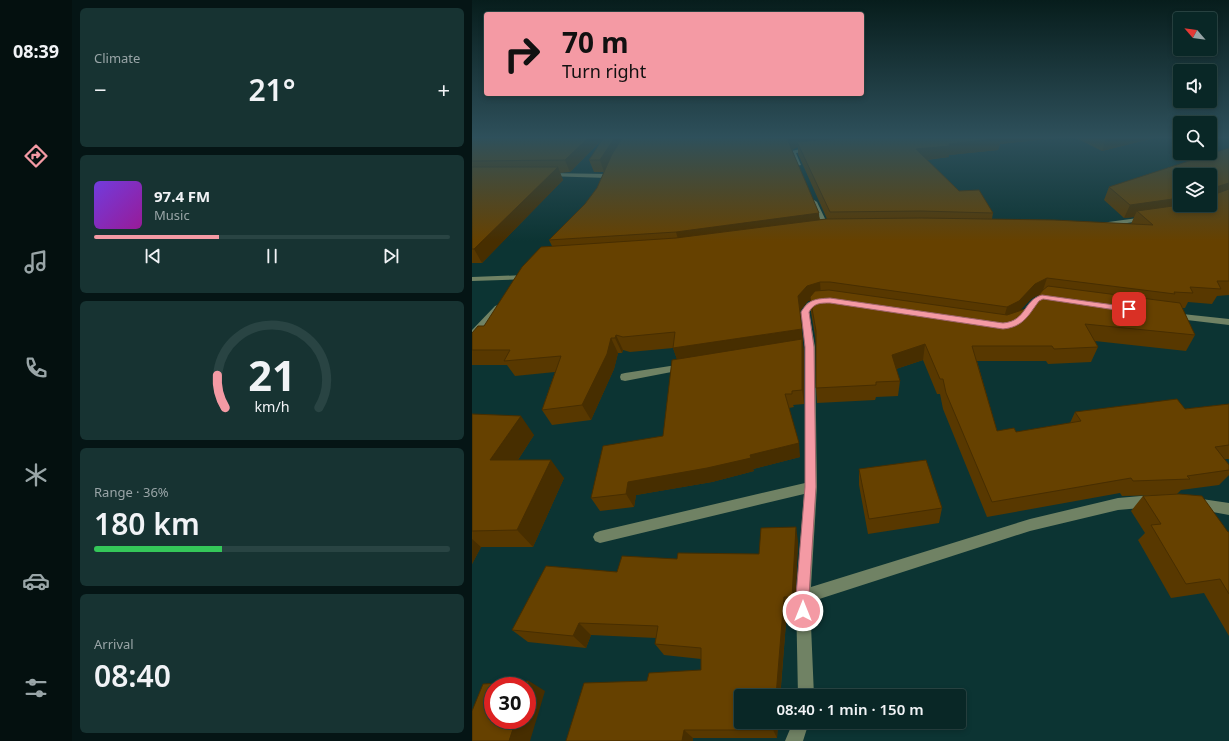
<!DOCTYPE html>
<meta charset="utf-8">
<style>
:root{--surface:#092726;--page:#173332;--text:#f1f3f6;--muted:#99a5a7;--line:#294443;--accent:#f49aa4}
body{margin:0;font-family:"Noto Sans",sans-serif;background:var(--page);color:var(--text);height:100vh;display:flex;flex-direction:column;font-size:15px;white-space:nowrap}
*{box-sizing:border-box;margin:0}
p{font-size:13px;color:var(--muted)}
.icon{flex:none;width:22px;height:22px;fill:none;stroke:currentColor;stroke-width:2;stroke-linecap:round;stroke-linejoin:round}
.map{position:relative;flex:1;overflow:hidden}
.sheet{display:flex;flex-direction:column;gap:8px;padding:8px;background:#051515;width:400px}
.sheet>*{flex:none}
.guide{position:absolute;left:12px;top:12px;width:380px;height:84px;border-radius:4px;box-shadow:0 2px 6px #0003,0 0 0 1px var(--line);background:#f49aa4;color:#111;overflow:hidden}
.needle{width:26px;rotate:298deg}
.fabs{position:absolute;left:701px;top:12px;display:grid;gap:8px}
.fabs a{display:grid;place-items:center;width:44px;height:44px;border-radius:4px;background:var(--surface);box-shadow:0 2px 6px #0003,0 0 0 1px var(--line);font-size:20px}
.speed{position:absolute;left:12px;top:677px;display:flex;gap:8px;font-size:20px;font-weight:700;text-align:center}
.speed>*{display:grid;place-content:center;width:52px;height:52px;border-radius:50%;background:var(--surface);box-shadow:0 2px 6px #0003,0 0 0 1px var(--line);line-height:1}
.speed .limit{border:6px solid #d22;background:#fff;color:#111}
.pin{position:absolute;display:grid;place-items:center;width:34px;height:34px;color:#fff;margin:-17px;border-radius:8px;box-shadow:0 2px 6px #0006}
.me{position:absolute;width:44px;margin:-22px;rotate:0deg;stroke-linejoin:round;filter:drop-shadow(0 0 3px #0008)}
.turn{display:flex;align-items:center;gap:14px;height:84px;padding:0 12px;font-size:18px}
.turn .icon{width:52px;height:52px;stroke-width:2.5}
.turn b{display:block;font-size:28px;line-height:34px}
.big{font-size:30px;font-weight:600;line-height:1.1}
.sheet .tile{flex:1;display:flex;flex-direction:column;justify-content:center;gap:6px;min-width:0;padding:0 14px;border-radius:6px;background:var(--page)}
.sheet .dial{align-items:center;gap:0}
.dial svg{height:104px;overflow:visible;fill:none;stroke:var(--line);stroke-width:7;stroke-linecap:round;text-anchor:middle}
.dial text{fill:var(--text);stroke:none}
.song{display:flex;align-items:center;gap:12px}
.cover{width:48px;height:48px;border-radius:6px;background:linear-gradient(135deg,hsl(260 70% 55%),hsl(300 70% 35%))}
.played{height:4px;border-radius:2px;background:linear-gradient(90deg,var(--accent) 35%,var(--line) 35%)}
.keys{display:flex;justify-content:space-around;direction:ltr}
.heat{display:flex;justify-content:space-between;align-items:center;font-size:22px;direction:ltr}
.charge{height:6px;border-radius:3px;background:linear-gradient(90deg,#34c759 36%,var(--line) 0)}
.trip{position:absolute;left:262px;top:689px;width:232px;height:40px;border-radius:4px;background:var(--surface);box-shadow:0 2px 6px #0003,0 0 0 1px var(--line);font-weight:600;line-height:40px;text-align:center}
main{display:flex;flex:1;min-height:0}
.tab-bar{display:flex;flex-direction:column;width:72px;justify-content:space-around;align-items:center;background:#04100f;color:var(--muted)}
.tab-bar .icon{width:28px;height:28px}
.tab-bar .on{color:var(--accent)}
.tab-bar b{font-size:18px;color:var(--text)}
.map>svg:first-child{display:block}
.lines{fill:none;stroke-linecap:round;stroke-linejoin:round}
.minor{fill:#708264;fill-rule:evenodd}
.wall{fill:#583800;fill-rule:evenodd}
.shaded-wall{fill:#472e00}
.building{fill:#664100;stroke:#472e00}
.route{fill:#f49aa4;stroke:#9f646b}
</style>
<main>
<nav class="tab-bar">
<b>08:39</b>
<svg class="icon on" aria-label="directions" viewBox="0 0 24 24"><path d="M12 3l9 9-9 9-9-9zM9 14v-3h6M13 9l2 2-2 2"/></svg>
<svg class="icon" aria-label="music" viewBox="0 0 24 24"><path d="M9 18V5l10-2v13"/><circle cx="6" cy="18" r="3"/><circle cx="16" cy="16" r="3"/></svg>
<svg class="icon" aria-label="phone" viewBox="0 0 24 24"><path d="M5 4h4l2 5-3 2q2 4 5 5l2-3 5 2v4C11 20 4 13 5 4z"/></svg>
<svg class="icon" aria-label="climate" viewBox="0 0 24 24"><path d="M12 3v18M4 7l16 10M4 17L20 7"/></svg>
<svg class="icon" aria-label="car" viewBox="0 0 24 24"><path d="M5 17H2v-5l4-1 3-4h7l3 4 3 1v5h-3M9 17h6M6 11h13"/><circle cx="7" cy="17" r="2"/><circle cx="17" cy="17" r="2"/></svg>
<svg class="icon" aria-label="filters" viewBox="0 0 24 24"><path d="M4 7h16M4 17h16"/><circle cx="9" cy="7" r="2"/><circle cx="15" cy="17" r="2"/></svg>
</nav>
<section class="sheet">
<div class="tile"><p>Climate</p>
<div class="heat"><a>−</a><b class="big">21°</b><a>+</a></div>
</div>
<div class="tile">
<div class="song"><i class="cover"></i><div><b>97.4 FM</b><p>Music</p></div></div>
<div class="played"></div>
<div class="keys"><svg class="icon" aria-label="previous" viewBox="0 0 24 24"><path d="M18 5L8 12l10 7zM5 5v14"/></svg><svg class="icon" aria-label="pause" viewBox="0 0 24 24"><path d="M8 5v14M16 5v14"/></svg><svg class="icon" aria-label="next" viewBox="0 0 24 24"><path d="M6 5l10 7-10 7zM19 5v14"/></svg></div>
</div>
<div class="tile dial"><svg viewBox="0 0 100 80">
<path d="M14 69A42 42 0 1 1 86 69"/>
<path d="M14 69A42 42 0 0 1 8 44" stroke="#f49aa4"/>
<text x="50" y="56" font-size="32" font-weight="700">21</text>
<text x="50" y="72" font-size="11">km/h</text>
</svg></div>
<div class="tile"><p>Range · 36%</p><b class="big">180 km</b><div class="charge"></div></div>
<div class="tile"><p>Arrival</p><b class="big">08:40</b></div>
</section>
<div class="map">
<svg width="757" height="741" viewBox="0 0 757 741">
<rect width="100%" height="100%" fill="#0c3433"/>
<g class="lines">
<path class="minor" d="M 339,147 L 342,149 L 341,150 L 324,153 L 329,165 L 324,166 L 319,151 Z
M 76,173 L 136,174 L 139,176 L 136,178 L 74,176 L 73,175 Z
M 342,200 L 345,202 L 358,229 L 357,231 L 354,231 L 350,229 L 339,202 Z
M 673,217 L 675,218 L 675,220 L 629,227 L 625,225 L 629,223 Z
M 54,275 L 58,277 L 57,279 L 0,281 L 0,277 Z
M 348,299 L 354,299 L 355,301 L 354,303 L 343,305 L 337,312 L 343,347 L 345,487 L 339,587 L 558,519 L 646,498 L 680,495 L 684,497 L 686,501 L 684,505 L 680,507 L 646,510 L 558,531 L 338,602 L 342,696 L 326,696 L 324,597 L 332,494 L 128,543 L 123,541 L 121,537 L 123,533 L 128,531 L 333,483 L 333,347 L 329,312 L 335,303 Z
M 26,305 L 29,306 L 30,308 L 29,310 L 3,338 L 0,339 L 0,330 L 23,306 Z
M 701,313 L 757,319 L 757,325 L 698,318 L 697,316 L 698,314 Z
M 211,364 L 215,365 L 216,367 L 215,369 L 153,381 L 149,380 L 148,377 L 149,374 L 153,373 Z
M 723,498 L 757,503 L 757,515 L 719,508 L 717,504 L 719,500 Z
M 321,722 L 337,722 L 331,741 L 313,741 Z"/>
</g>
<path class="wall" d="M 0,137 L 595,137 L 528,144 L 526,150 L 477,155 L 477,157 L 455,160 L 487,191 L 521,213 L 520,219 L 659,224 L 662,217 L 652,218 L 632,200 L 637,187 L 757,148 L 757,295 L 745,296 L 740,304 L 716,302 L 713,308 L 710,308 L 723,335 L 714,351 L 623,341 L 626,347 L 619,362 L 576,364 L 574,361 L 505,361 L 525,431 L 544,432 L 598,423 L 603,412 L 713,409 L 757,404 L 757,459 L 753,459 L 757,465 L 757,475 L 747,485 L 709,490 L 705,494 L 756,532 L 757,532 L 757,636 L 732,593 L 699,598 L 666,540 L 673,533 L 659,511 L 671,496 L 696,495 L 650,496 L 648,493 L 515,517 L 471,409 L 468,394 L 465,394 L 451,360 L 424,369 L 428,381 L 426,396 L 404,397 L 403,400 L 345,403 L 344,388 L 344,342 L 339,312 L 338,301 L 336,301 L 328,311 L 331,344 L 332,353 L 332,404 L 321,405 L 322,407 L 317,408 L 328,457 L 281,469 L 282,471 L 240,482 L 164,495 L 162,507 L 128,511 L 119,498 L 191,436 L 205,359 L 201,348 L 158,352 L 151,350 L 150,353 L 146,353 L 142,369 L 119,420 L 80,425 L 70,410 L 83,372 L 43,376 L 35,365 L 0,365 L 0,333 L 12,326 L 80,246 L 77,240 L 113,204 L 125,188 L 132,172 L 122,172 L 117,160 L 132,138 L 98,172 L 88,173 L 91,180 L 10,263 L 0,263 ZM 326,147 L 326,154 L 355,219 L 348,219 L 320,150 ZM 738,175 L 738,205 L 708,205 ZM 568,294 L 556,308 L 547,311 L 559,299 Z
M 602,137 L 686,137 L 630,151 Z
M 0,414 L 62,435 L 46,460 L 92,478 L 61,547 L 9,547 L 0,564 Z
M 387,469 L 470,508 L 467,523 L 396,534 L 387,485 Z
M 326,541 L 323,610 L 315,610 L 305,738 L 221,738 L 221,741 L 94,741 L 175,681 L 229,670 L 229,659 L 192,655 L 183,644 L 184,638 L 119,635 L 114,648 L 56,642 L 40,630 L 145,572 L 205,559 L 287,554 Z"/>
<path class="shaded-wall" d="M 117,137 L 132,137 L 98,172 L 93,160 Z
M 143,137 L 153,137 L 132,172 L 128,160 Z
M 321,137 L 427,137 L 327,147 L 325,142 L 326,147 L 317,151 L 316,141 L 316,139 Z
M 521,137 L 595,137 L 528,144 L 526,150 L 477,155 L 477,157 L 443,161 L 444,149 Z
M 642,137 L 686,137 L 630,151 L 634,139 Z
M 86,167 L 91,180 L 10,263 L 2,249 Z
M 757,183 L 757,194 L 738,200 L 744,187 Z
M 708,198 L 708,205 L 665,211 L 662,217 L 652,218 L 658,205 Z
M 347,213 L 348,226 L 208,246 L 204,232 Z
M 575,278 L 570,293 L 559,299 L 543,316 L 531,321 L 535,307 L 563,284 Z
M 348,282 L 349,297 L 338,297 L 338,301 L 336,301 L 328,311 L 326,296 L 335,286 Z
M 330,329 L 331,344 L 332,353 L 332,404 L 330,390 L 206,363 L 201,348 Z
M 144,335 L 151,350 L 150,353 L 143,338 Z
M 139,338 L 146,353 L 142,369 L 119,420 L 110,405 Z
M 453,344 L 451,360 L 418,371 L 420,355 Z
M 49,416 L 62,435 L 34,478 L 18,460 Z
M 327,443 L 328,457 L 281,469 L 282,471 L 240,482 L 164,495 L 162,507 L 154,494 L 156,482 L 278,455 Z
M 79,460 L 92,478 L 61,547 L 45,530 Z
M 324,527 L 326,541 L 323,610 L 320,597 Z
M 0,539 L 9,547 L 0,564 Z
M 312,597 L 315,610 L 308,696 L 304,696 Z
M 107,623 L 119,635 L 114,648 L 101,636 Z
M 57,681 L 73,691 L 58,741 L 37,741 L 44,720 L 55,720 L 55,688 Z
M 302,722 L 306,722 L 305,738 L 301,730 Z
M 212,730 L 221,738 L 221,741 L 210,741 Z"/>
<path class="building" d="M 0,137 L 117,137 L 93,160 L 0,161 Z
M 132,137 L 143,137 L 128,160 L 117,160 Z
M 151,137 L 321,137 L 316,139 L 316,141 L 347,213 L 204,232 L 77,240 L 113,204 L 125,188 L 140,154 Z
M 381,137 L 528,137 L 529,138 L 477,144 L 478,146 L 444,149 L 487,191 L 507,190 L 521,213 L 449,211 L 358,212 L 325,142 Z
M 630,137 L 642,137 L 634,139 Z
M 757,148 L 757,183 L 744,187 L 744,190 L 738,190 L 738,175 L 708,175 L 708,198 L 658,205 L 637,187 Z
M 0,167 L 86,167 L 2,249 L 0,249 Z
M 757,189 L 757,281 L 745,281 L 749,289 L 718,287 L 721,293 L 702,292 L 703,294 L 575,278 L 563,284 L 547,301 L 535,307 L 358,282 L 348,282 L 335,286 L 326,296 L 330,329 L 201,348 L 203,332 L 151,337 L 144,335 L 143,338 L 139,338 L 135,354 L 110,405 L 70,410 L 89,356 L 32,361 L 38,350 L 0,350 L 0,333 L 6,326 L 12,326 L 50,267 L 69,247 L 204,238 L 354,219 L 449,218 L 582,220 L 681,225 L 665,211 L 708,205 L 738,205 L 738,196 Z
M 576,286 L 708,303 L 723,335 L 613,324 L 626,347 L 582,349 L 580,346 L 500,346 L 525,431 L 542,428 L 544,432 L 609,421 L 603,412 L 705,399 L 713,409 L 757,404 L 757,445 L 743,447 L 757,465 L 757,470 L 715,476 L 718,479 L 661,481 L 659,478 L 520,502 L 474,393 L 471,379 L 468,379 L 453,344 L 420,355 L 428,381 L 404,382 L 404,385 L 344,388 L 344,331 L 338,297 L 343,291 L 357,290 L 535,315 L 556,308 L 571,290 Z
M 330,339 L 330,390 L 320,391 L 320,394 L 313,394 L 327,443 L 278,455 L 279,458 L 235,468 L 156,482 L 154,494 L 119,498 L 131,446 L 191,436 L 200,360 Z
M 0,414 L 49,416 L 18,460 L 79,460 L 45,530 L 0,531 Z
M 454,460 L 470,508 L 397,519 L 387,469 Z
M 707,494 L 730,496 L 756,532 L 757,532 L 757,594 L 748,579 L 714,584 L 679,525 L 689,524 L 671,496 Z
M 324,527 L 320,597 L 312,597 L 304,696 L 269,696 L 269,722 L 302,722 L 301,730 L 212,730 L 210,741 L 94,741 L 112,683 L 175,681 L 177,673 L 229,670 L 229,648 L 183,644 L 186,626 L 107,623 L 101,636 L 40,630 L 74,566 L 145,572 L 150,556 L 205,559 L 206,553 L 287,554 L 289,528 Z
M 57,681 L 55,688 L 55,686 L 21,686 L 21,720 L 44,720 L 37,741 L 0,741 L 0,711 L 11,684 Z"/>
<linearGradient id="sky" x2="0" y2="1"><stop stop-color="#071d1c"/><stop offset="0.57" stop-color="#2e505b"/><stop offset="1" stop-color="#2e505b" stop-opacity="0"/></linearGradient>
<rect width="757" height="241" fill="url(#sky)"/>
<path class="route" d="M 570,295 L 657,307 L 661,309 L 657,312 L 571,299 L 567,301 C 556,316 551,327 531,329 L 358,303 C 348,303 342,303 337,312 L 342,347 L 344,487 L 337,596 L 338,611 L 336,616 L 331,617 L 326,616 L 324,611 L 324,596 L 333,487 L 333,347 L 329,312 C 337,299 343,299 358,298 L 531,323 C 555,321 551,300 570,295 Z"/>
</svg>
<div class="fabs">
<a><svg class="needle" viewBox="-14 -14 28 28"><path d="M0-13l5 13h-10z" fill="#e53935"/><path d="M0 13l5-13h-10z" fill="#99a5a7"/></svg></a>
<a><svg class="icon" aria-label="sound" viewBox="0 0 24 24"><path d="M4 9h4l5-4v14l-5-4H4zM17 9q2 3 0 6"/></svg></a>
<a><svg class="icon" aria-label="search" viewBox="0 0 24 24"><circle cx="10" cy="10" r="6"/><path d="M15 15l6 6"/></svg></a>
<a><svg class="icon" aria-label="layers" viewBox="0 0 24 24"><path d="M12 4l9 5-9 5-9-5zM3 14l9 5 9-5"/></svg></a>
</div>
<div class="speed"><div class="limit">30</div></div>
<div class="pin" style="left:657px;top:309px;background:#d93025"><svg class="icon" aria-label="arrive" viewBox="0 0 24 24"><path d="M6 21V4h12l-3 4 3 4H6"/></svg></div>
<svg class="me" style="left:331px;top:611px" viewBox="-20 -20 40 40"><circle r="17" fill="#f49aa4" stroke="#fff" stroke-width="3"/><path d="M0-11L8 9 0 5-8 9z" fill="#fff"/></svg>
<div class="trip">08:40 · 1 min · 150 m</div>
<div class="guide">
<div class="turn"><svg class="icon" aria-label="right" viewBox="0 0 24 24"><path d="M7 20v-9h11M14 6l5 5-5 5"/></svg><div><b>70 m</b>Turn right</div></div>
</div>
</div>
</main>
